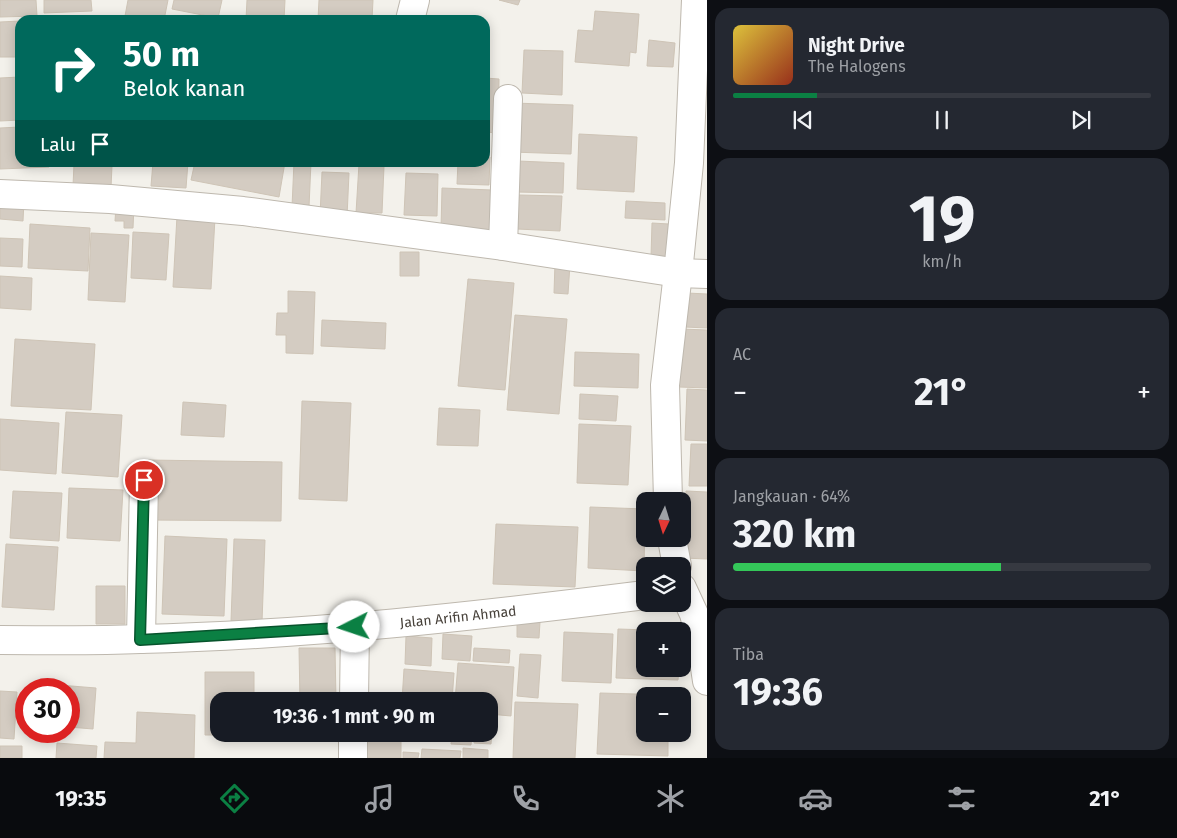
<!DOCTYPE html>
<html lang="id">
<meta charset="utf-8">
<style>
:root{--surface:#171b24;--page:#242831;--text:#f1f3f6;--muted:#9ea1a6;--line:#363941;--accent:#0b8043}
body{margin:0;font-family:"Fira Sans",sans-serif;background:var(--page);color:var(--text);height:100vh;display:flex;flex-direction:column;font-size:19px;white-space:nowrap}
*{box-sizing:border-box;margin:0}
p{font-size:16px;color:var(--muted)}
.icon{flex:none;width:28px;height:28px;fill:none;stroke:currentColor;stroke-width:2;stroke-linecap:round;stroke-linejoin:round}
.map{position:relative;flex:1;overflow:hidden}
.sheet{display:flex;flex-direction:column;gap:8px;padding:8px;background:#0d0f14;width:470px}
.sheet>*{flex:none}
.hud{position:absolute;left:15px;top:15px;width:475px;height:152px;border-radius:15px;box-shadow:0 2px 12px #0003;background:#00695c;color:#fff;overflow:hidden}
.needle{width:32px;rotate:184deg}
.fabs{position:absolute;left:636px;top:492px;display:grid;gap:10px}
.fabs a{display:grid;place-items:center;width:55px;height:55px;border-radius:10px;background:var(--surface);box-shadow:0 2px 12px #0003;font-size:25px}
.speed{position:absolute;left:15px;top:678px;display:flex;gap:10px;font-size:25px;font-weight:700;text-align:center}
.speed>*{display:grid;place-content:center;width:65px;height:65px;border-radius:50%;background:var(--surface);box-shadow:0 2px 12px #0003;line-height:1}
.speed .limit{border:8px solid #d22;background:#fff;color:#111}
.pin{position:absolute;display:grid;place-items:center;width:42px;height:42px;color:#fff;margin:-21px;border:2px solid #fff;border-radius:50%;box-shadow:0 1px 5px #0007}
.me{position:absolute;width:55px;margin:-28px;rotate:266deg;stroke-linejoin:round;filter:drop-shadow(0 0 4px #0008)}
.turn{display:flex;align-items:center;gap:18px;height:105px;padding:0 25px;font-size:22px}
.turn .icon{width:65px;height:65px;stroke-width:2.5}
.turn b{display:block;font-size:35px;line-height:42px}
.then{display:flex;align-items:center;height:48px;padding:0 25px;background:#0003;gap:10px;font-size:19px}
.big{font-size:38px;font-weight:700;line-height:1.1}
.sheet .tile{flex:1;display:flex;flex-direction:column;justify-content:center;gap:8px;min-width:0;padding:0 18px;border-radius:15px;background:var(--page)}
.sheet .dial{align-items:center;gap:0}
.dial b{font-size:65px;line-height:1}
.song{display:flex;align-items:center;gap:15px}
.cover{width:60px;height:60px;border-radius:8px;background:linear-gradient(135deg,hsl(50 70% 55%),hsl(10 70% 35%))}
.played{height:5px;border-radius:2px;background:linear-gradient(90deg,var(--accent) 20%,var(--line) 20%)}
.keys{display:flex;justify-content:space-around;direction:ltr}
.heat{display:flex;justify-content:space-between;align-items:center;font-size:28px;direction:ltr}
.charge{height:8px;border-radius:4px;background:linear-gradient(90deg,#34c759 64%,var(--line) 0)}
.trip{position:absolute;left:210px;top:692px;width:288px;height:50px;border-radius:15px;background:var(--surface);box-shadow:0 2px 12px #0003;font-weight:700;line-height:50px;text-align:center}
.dock{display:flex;height:80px;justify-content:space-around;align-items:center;background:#090b0e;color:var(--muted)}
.dock .icon{width:35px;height:35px}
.dock .selected{color:var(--accent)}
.dock b{font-size:22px;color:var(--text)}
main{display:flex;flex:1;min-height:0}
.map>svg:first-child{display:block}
.building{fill:#d4ccc2;stroke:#cec4b6}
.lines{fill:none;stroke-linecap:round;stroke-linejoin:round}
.minor-casing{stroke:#beb8ae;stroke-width:30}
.minor{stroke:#fff;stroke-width:28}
.route-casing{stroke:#07532c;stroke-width:12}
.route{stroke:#0b8043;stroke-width:9}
.labels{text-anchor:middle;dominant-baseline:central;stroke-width:4.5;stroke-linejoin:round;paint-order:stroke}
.street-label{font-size:14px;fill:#47413a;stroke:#fff}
</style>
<main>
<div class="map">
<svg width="707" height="758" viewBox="0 0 707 758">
<rect width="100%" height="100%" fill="#f3f1eb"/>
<path class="building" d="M 0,0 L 36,0 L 37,16 L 0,17 Z
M 44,0 L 91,0 L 92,11 L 44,13 Z
M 128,0 L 168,0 L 164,20 L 144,20 L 125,16 Z
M 174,0 L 222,0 L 218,18 L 172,9 Z
M 247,0 L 285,0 L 284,20 L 246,20 Z
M 319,0 L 373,0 L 372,20 L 318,20 Z
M 499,0 L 520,0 L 518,5 Z
M 595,11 L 639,14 L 636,53 L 630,52 L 629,66 L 575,62 L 578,30 L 593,31 Z
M 20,21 L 20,57 L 0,57 L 0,22 Z
M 649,40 L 675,43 L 673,67 L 647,66 Z
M 524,50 L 563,51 L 562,95 L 522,93 Z
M 20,77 L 20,120 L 0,121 L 0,78 Z
M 485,78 L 499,79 L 498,133 L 485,132 Z
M 513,103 L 573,105 L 571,154 L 511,152 Z
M 20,127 L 20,162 L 49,162 L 49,167 L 0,169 L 0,128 Z
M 579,134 L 637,137 L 634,192 L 577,189 Z
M 485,157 L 490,157 L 489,185 L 457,184 L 458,162 L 485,162 Z
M 518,161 L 564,163 L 563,193 L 516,192 Z
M 153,162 L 188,162 L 186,188 L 151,186 Z
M 195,162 L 285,162 L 279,197 L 191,180 Z
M 294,162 L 311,162 L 309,207 L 292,207 Z
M 329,162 L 354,162 L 354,165 L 329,164 Z
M 74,164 L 112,165 L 111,188 L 73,186 Z
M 359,164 L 384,166 L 382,213 L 356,213 Z
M 322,172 L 349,173 L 347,217 L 320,216 Z
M 406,173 L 438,174 L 437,216 L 404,215 Z
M 442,188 L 492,190 L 491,232 L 441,230 Z
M 519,195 L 562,196 L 560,231 L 517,229 Z
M 0,200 L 24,201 L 23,221 L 0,219 Z
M 626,201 L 665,203 L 665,220 L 625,218 Z
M 116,206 L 134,206 L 133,228 L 124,228 L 124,221 L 115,221 Z
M 177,216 L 215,218 L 211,289 L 173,287 Z
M 652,223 L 669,224 L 668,257 L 651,257 Z
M 30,224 L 90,228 L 88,271 L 28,268 Z
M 133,232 L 169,234 L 166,280 L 131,278 Z
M 91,233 L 129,235 L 125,302 L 88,300 Z
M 0,238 L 23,239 L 22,267 L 0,266 Z
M 400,252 L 419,252 L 419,276 L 400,276 Z
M 555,263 L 570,264 L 568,294 L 554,293 Z
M 0,276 L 32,278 L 31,310 L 0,308 Z
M 468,279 L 514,283 L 505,390 L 458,386 Z
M 288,291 L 315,292 L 313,354 L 286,353 L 286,335 L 276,335 L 277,313 L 288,313 Z
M 687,293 L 707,294 L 707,328 L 685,327 Z
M 515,315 L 567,319 L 559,414 L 507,410 Z
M 322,320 L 386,323 L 385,349 L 321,346 Z
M 681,329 L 707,330 L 707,388 L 679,387 Z
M 15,339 L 95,344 L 91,410 L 11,406 Z
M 575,352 L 639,354 L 638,388 L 574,386 Z
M 687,389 L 707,390 L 707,441 L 685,440 Z
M 580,394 L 618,396 L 616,421 L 579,419 Z
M 302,401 L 351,403 L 347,501 L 299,499 Z
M 183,402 L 226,405 L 224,437 L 181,435 Z
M 439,408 L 480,410 L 478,446 L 437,445 Z
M 66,412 L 122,415 L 118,477 L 62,473 Z
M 0,419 L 59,423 L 56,474 L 0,470 Z
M 579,424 L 631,426 L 628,485 L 577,483 Z
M 691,444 L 707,444 L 707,486 L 689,486 Z
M 148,460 L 282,462 L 281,521 L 148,520 Z
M 69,488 L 123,490 L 120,541 L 67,538 Z
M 13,491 L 62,493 L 59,541 L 10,538 Z
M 686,491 L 707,492 L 707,559 L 683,558 Z
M 590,507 L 645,509 L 644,571 L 588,568 Z
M 496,524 L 578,527 L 575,587 L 493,584 Z
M 165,536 L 227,539 L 224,616 L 162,614 Z
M 234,539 L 265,540 L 262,622 L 231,621 Z
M 6,544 L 58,547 L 54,610 L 2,607 Z
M 96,586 L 125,586 L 125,624 L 96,624 Z
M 517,621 L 540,622 L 539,638 L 517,637 Z
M 618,629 L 678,631 L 645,631 L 645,669 L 679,669 L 678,680 L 616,678 Z
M 564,632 L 613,634 L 611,683 L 562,681 Z
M 443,634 L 472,636 L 470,661 L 442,659 Z
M 406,636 L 432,638 L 431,666 L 405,664 Z
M 299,648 L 335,648 L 336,701 L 300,701 Z
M 474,648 L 510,650 L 509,663 L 473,661 Z
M 520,654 L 541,655 L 538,698 L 517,696 Z
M 458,663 L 514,667 L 511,716 L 489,714 L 489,701 L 455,701 Z
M 404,669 L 454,673 L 452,701 L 402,701 Z
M 205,672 L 254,672 L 254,701 L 219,701 L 219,734 L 254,735 L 205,735 Z
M 59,685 L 96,688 L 93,729 L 69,727 L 69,689 L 58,689 Z
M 0,691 L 17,692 L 14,739 L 0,738 Z
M 600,693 L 670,695 L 645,696 L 645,734 L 668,734 L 668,756 L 597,754 Z
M 515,702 L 578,704 L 575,758 L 513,758 Z
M 137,712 L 195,715 L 194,758 L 104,758 L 105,742 L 136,743 Z
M 489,717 L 493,717 L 491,744 L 474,743 L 475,734 L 489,734 Z
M 400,734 L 450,734 L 449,739 L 400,736 Z
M 452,734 L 472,734 L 471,745 L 451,744 Z
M 361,738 L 401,739 L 401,758 L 361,758 Z
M 57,743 L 97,746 L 96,758 L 56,758 Z
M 0,746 L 22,746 L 22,758 L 0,758 Z
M 463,748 L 488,750 L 488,758 L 463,758 Z
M 422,749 L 461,751 L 460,758 L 421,758 Z
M 403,752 L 419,753 L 418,758 L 403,758 Z"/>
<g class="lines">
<defs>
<g id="minor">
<path d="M 410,20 L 415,0"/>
<path d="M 0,194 L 110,199 L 243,211 L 503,246 L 678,273 L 707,274"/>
<path d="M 503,246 L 508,99"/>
<path d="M 668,501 L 665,385 L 678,273 L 689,163 L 696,0"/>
<path d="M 672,539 L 677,566"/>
<path d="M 682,588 L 694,614 L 701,641 L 707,681"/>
<path d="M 141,639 L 144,480"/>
<path id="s1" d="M 0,640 C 47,640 93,641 140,639 C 309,635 477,616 645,595"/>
<path d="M 354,701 L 355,627"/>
<path d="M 353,758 L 353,734"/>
</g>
</defs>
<use href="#minor" class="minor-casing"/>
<use href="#minor" class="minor"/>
</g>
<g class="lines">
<defs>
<path id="route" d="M 144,480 L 140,640 L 354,627"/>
</defs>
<use href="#route" class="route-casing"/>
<use href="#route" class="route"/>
</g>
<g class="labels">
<g class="street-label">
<text stroke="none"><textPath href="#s1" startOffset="459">Jalan Arifin Ahmad</textPath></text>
</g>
</g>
</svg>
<div class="fabs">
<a><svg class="needle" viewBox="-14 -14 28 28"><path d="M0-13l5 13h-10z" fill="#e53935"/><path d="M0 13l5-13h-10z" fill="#9ea1a6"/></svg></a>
<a><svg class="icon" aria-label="layers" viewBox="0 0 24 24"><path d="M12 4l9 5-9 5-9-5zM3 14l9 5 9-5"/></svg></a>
<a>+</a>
<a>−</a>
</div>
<div class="speed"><div class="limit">30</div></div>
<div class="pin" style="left:144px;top:480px;background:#d93025"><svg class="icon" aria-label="arrive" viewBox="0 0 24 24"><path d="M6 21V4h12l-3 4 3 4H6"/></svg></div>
<svg class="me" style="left:354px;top:627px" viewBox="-20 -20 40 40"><circle r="19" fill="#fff"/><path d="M0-13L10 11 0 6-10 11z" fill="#0b8043"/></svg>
<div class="trip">19:36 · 1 mnt · 90 m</div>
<div class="hud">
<div class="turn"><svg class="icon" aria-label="right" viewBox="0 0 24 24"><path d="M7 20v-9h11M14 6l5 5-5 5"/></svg><div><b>50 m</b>Belok kanan</div></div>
<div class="then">Lalu<svg class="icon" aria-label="arrive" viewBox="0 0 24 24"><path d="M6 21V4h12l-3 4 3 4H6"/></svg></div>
</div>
</div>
<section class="sheet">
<div class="tile">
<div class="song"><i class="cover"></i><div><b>Night Drive</b><p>The Halogens</p></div></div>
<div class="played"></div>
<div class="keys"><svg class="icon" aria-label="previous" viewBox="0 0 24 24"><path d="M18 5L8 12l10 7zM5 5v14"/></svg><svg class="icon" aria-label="pause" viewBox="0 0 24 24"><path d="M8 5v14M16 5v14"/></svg><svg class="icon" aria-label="next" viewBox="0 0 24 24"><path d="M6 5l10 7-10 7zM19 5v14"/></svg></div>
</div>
<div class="tile dial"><b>19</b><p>km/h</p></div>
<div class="tile"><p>AC</p>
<div class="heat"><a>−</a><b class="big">21°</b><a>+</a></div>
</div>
<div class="tile"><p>Jangkauan · 64%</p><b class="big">320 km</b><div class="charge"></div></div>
<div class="tile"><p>Tiba</p><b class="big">19:36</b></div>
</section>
</main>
<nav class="dock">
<b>19:35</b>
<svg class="icon selected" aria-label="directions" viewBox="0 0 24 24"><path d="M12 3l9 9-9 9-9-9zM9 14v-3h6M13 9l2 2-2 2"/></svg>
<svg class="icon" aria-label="music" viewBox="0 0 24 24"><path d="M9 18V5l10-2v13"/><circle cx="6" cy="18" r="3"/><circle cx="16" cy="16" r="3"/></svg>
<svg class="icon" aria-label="phone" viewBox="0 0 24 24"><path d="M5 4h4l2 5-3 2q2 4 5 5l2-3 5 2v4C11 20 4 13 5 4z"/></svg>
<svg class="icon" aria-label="climate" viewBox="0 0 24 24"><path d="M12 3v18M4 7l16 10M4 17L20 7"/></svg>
<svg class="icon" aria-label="car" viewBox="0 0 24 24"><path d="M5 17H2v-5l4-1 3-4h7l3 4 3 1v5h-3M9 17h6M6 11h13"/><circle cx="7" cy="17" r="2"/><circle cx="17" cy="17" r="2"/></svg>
<svg class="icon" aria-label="filters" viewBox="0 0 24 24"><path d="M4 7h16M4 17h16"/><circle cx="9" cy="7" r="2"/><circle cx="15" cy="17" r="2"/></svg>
<b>21°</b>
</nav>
